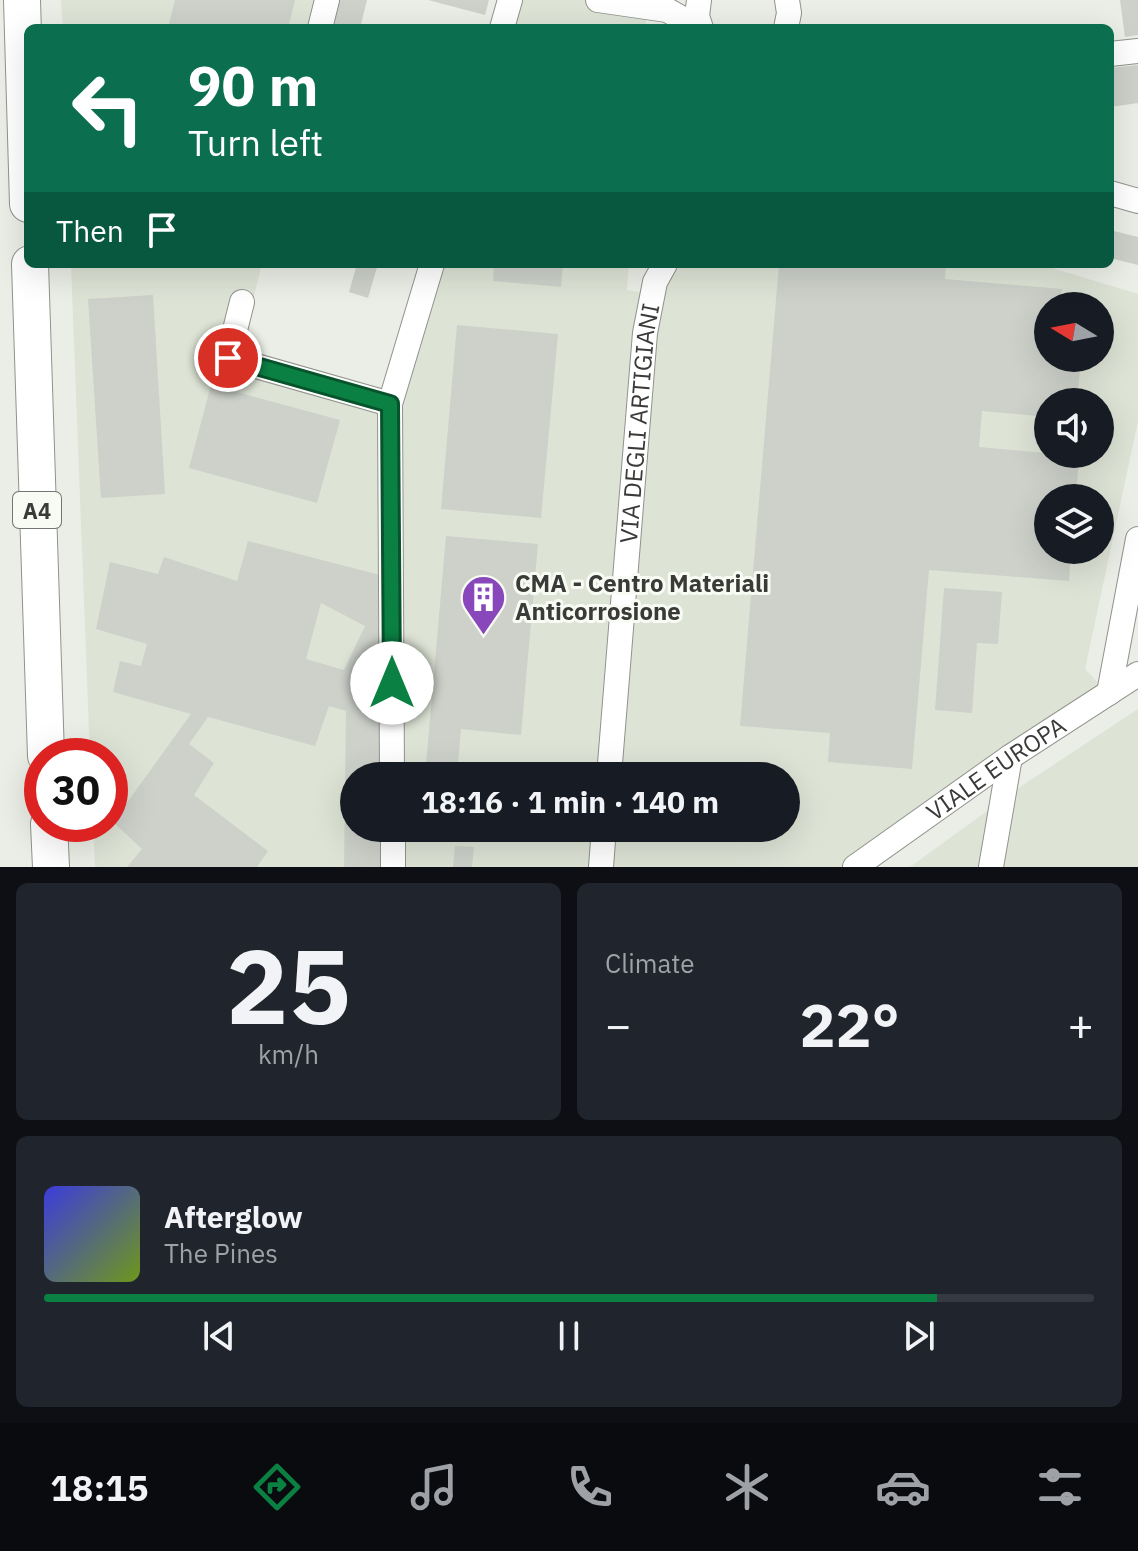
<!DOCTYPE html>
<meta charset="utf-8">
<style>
:root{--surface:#171b24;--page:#20242c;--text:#f1f3f6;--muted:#9ea1a6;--line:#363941;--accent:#0b8043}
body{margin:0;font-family:"IBM Plex Sans",sans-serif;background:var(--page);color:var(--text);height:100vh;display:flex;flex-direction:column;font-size:30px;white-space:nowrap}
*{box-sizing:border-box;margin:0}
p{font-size:26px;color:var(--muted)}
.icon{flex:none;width:44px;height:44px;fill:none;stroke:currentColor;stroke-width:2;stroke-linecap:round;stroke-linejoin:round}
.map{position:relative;height:867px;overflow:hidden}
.details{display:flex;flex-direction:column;gap:16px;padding:16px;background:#0d0f14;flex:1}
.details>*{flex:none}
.guide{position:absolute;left:24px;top:24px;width:1090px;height:244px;border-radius:12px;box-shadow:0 8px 32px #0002;background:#0b6e4f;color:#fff;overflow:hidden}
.needle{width:52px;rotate:280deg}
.buttons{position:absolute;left:1034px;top:292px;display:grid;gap:16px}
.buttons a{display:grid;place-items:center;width:80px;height:80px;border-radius:50%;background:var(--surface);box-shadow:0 8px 32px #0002;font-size:40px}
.speed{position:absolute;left:24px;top:738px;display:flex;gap:16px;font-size:40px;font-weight:700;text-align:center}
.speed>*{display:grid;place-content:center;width:104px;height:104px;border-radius:50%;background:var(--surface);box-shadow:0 8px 32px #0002;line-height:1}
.speed .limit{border:12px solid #d22;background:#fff;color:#111}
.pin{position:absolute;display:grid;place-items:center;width:68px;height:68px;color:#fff;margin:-34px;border:4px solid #fff;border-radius:50%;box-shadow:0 2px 8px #0007}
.me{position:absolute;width:88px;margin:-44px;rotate:0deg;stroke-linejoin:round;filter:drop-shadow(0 0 6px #0008)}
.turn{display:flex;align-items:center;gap:28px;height:168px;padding:0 32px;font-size:36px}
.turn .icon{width:104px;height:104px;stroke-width:2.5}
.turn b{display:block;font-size:56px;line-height:68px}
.then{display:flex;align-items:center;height:76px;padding:0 32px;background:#0003;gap:16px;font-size:30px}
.big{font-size:60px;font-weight:800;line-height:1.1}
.details .card{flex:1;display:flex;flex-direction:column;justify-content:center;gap:12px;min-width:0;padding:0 28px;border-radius:12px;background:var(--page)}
.details .dial{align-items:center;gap:0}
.dial b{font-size:104px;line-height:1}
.song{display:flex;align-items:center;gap:24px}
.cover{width:96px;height:96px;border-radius:12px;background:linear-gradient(135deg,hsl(240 70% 55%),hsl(80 70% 35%))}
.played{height:8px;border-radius:4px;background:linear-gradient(90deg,var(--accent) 85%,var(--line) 85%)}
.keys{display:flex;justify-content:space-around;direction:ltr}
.heat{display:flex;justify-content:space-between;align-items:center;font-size:44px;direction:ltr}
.details .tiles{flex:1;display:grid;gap:16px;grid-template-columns:1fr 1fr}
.card:last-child{grid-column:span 2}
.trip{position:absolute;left:340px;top:762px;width:460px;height:80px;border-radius:40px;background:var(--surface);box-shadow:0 8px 32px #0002;font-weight:800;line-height:80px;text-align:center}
.menu{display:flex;height:128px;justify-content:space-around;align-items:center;background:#090b0e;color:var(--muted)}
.menu .icon{width:56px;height:56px}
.menu .on{color:var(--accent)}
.menu b{font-size:36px;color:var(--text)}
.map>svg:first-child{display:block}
.built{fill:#dde3d5;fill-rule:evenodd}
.building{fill:#cdd1ca;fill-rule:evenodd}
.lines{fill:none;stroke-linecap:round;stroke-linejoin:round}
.minor-casing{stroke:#90938c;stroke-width:26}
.highway-casing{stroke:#90938c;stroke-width:38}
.minor{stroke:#fff;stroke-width:24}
.highway{stroke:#fff;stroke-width:36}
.route-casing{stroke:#07532c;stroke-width:20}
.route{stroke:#0b8043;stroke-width:14}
.labels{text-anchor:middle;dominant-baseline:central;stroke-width:6;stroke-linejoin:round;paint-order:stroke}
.shield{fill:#f8fbf4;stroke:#737570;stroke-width:2}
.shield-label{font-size:22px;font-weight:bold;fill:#3a3b38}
.street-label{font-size:24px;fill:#3a3b38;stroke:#f8fbf4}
.poi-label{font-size:24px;font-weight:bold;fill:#3a3b38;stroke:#f8fbf4;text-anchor:start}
</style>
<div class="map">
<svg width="1138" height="867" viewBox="0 0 1138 867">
<rect width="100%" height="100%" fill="#eaeee6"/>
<path class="built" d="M 61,0 L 321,0 L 314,28 L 63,28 Z
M 508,0 L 610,0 L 646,6 L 646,28 L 499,28 Z
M 71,264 L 262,264 L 240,351 L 391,394 L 430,264 L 629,264 L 627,290 L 649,294 L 661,264 L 1039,264 L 1138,294 L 1138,421 L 1085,669 L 1106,691 L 849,867 L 95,867 L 93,824 L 110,824 L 110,756 L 90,756 ZM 1048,306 L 1100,306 L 1100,358 L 1048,358 ZM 1048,402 L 1100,402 L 1100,454 L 1048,454 ZM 1048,498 L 1100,498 L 1100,550 L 1048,550 ZM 354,776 L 786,776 L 786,828 L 354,828 Z
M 1138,709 L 1138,867 L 910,867 L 1020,787 Z"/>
<path class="building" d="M 175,0 L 295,0 L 288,28 L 168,28 Z
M 334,0 L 367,0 L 360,28 L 327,28 Z
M 428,0 L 489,0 L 485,15 Z
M 1120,0 L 1138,0 L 1138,35 L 1125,37 Z
M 1138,65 L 1138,103 L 1110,107 L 1110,68 Z
M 1110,230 L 1138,237 L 1138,265 L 1110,258 Z
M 357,264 L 378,264 L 368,298 L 349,292 Z
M 494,264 L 563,264 L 561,287 L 493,281 Z
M 779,264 L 946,264 L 945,279 L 1062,289 L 1060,306 L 1048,306 L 1048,358 L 1081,358 L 1077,402 L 1048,402 L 1048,417 L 982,411 L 979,447 L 1079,456 L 1076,498 L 1048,498 L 1048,550 L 1071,550 L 1069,581 L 929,570 L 912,769 L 828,762 L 830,733 L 740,726 Z
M 153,295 L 165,494 L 101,498 L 88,299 Z
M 457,325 L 558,334 L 541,518 L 441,509 Z
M 211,385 L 340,420 L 317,503 L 189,468 Z
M 446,536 L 538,544 L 521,735 L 461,729 L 457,776 L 425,776 Z
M 248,541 L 384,576 L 384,776 L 354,776 L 354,828 L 384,828 L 384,867 L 344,867 L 346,711 L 329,706 L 315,746 L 208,717 L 189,744 L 214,763 L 194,795 L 268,851 L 257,867 L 127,867 L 142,849 L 113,822 L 191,714 L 113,692 L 120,661 L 141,666 L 147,644 L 96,629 L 110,562 L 158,574 L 164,557 L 237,581 ZM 321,603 L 365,626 L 344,670 L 306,659 Z
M 944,588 L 1002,592 L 998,644 L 977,643 L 972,713 L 935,710 Z
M 455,846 L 474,847 L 472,867 L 453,867 Z"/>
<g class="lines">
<defs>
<g id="minor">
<path d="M 598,0 L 667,10 L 699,28"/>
<path d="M 699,0 L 697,16 L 701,28"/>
<path d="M 320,28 L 327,0"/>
<path d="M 502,28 L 510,0"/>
<path d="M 786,28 L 789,13 L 787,0"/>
<path d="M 1110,54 L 1138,51"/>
<path d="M 1110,193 L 1138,201"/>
<path d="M 242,302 L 228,358 L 390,404"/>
<path d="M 1109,693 L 1138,539"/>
<path d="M 392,776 L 390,404 L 432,264"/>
<path id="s1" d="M 609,776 L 645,333 L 655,282 L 665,264"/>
<path d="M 393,828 L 393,867"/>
<path d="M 601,867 L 604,828"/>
<path id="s2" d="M 855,867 L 1010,757 L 1138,674"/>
<path d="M 991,867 L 1010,757"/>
</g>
<path id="highway" d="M 22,0 L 28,204
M 30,264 L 46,756
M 49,824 L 51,867"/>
</defs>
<use href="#minor" class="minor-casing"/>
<use href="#highway" class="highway-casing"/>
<use href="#minor" class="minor"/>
<use href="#highway" class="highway"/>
</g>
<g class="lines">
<defs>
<path id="route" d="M 228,358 L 390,404 L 392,683"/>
</defs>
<use href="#route" class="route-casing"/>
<use href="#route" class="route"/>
</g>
<defs>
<symbol id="building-pin" viewBox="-11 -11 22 30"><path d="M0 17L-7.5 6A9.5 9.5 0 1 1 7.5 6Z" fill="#8847bb" stroke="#f8fbf4"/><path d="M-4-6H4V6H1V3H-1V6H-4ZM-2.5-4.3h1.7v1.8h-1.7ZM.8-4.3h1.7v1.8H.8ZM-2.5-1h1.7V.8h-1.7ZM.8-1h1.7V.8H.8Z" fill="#fff"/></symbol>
</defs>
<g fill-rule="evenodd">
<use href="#building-pin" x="458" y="572" width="51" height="69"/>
</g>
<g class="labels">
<rect class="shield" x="13" y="492" width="48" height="36" rx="6"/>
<g class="shield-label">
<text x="37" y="510">A4</text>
</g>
<g class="street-label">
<text stroke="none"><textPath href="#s1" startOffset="354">VIA DEGLI ARTIGIANI</textPath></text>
<text stroke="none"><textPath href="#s2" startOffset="172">VIALE EUROPA</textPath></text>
</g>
<g class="poi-label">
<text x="515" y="583">CMA - Centro Materiali<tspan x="515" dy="28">Anticorrosione</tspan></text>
</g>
</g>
</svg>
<div class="buttons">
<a><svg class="needle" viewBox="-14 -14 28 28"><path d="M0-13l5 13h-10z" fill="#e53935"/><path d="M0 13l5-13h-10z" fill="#9ea1a6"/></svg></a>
<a><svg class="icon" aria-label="sound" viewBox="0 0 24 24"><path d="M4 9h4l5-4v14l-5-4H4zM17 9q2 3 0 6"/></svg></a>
<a><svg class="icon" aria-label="layers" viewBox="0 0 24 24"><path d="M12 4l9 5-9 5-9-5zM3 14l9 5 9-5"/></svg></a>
</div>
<div class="speed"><div class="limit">30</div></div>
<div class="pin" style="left:228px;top:358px;background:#d93025"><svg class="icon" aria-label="arrive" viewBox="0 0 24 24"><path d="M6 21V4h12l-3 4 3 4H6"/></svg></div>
<svg class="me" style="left:392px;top:683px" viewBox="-20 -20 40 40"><circle r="19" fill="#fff"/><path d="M0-13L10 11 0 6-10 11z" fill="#0b8043"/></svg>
<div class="trip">18:16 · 1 min · 140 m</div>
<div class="guide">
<div class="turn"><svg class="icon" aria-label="left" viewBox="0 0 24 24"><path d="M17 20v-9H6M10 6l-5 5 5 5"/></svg><div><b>90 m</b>Turn left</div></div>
<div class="then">Then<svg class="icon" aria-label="arrive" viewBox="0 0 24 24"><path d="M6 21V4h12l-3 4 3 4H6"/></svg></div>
</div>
</div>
<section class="details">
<div class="tiles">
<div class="card dial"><b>25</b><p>km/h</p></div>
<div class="card"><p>Climate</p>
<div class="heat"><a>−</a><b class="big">22°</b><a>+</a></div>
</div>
<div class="card">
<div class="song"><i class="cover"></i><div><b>Afterglow</b><p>The Pines</p></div></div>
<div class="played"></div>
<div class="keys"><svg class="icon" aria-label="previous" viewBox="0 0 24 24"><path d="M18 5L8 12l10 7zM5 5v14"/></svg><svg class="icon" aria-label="pause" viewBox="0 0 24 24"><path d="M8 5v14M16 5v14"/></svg><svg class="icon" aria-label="next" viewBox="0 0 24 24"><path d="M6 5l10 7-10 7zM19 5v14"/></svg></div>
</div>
</div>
</section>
<nav class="menu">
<b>18:15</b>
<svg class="icon on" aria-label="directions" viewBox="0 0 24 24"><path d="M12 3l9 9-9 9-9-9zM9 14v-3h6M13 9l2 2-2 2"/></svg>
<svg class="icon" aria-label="music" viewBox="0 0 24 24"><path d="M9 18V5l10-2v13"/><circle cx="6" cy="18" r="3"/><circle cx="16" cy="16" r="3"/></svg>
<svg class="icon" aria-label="phone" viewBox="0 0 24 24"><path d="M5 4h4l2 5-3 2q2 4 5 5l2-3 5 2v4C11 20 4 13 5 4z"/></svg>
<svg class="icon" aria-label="climate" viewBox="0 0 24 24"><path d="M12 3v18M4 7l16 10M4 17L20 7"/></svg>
<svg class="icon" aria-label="car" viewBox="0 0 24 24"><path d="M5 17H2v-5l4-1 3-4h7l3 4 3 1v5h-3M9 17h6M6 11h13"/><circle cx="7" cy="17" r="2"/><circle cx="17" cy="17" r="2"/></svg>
<svg class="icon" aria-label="filters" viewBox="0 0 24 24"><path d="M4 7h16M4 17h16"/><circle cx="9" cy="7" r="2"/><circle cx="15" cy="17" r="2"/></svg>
</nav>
